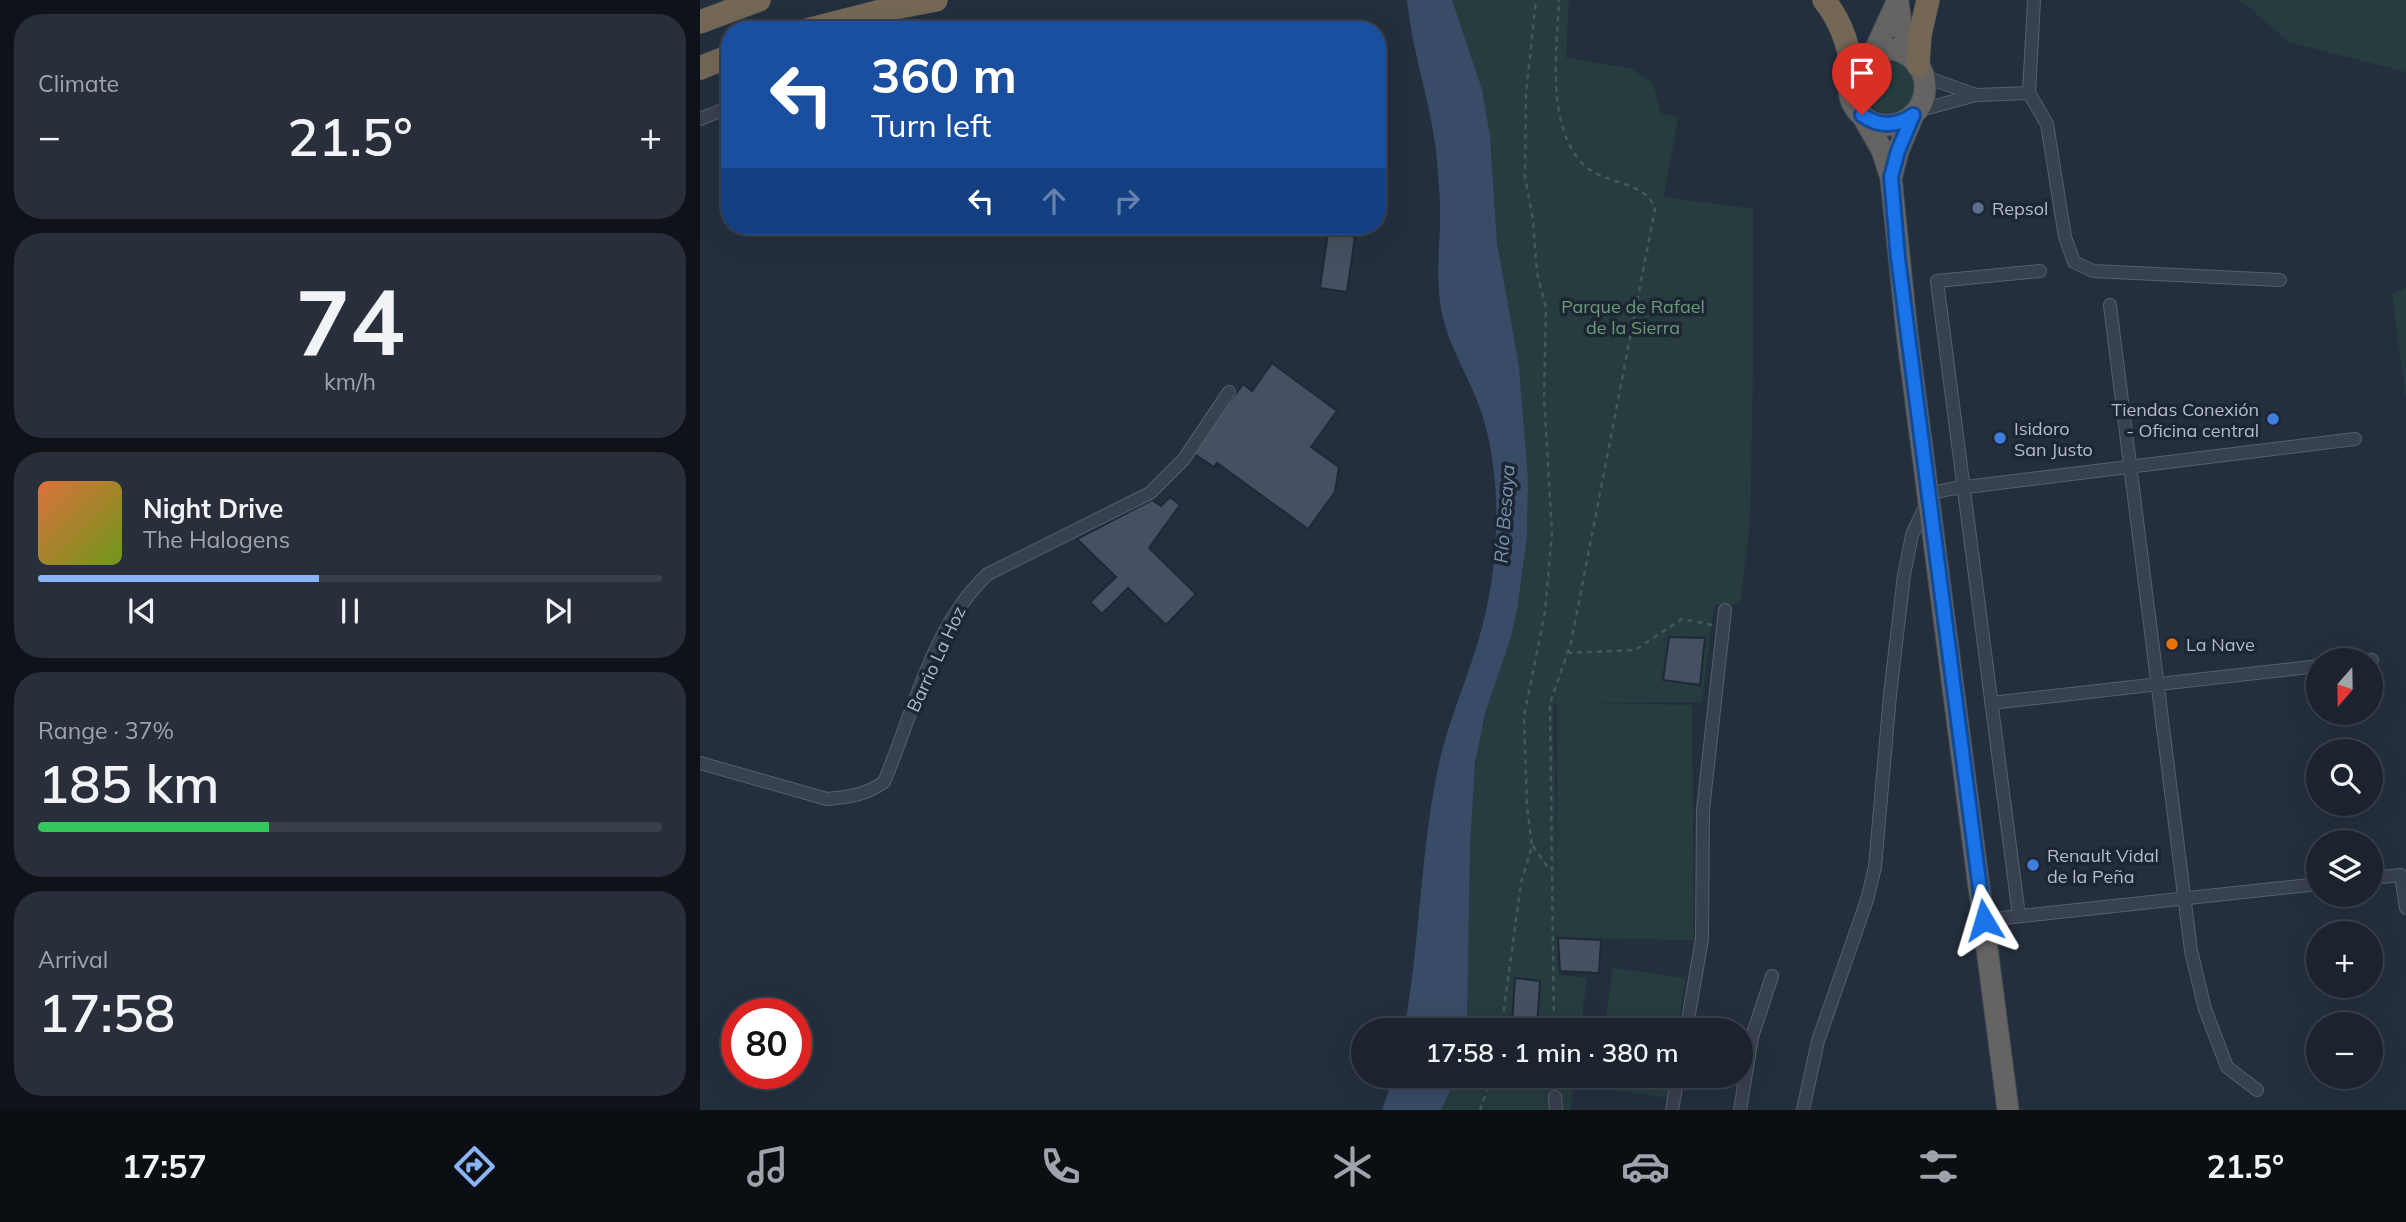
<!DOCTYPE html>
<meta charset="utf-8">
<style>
:root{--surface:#1b232e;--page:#282f3a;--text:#f1f3f6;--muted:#a0a4aa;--line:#39404a;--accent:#8ab4f8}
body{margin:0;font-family:Mulish,sans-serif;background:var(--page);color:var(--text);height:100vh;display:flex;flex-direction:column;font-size:26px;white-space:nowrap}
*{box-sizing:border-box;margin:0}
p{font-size:23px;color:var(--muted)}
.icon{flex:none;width:38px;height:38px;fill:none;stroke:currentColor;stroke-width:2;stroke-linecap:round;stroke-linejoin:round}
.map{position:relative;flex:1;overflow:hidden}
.panel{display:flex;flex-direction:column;gap:14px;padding:14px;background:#0f1319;width:700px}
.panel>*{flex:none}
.banner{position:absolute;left:21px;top:21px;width:665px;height:214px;border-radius:28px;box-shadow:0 7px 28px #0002,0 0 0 2px var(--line);background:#1a4fa0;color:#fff;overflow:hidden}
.needle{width:46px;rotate:200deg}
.buttons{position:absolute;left:1606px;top:648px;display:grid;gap:14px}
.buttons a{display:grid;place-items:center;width:77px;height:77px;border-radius:50%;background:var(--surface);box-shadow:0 7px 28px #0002,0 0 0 2px var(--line);font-size:35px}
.speed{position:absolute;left:21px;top:998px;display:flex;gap:14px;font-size:35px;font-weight:700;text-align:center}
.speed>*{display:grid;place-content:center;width:91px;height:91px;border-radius:50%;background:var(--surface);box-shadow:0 7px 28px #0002,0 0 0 2px var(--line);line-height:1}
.speed .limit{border:10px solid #d22;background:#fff;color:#111}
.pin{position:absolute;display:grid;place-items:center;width:60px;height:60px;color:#fff;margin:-72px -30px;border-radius:50% 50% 50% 0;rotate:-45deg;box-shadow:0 0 7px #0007}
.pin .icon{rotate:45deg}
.me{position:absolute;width:77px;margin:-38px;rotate:353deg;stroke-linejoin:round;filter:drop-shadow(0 0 5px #0008)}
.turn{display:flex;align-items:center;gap:24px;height:147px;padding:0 35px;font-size:32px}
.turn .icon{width:91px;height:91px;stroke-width:2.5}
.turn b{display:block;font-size:49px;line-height:60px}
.lanes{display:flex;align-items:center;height:66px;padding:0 35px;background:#0003;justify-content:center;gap:35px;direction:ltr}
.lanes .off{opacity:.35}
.big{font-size:52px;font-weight:600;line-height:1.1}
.panel .widget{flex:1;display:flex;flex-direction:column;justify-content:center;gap:10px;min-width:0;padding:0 24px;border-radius:28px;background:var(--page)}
.panel .dial{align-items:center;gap:0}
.dial b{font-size:91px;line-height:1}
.song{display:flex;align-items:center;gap:21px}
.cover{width:84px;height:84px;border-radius:10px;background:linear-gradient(135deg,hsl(20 70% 55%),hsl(80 70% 35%))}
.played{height:7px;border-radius:4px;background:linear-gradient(90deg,var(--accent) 45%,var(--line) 45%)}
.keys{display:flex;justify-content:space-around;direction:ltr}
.heat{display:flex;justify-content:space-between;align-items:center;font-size:38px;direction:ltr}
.charge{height:10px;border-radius:5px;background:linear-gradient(90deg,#34c759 37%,var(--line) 0)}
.trip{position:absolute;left:651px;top:1018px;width:402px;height:70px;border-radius:35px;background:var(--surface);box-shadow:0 7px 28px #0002,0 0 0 2px var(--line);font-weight:600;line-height:70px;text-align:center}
.dock{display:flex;height:112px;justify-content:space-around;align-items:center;background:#0b0e12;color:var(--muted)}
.dock .icon{width:49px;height:49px}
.dock .current{color:var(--accent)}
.dock b{font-size:32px;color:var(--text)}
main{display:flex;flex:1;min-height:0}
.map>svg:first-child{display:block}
.green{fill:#263c3f;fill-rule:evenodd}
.water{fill:#394c67}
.building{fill:#455162;stroke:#1f2835;stroke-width:2}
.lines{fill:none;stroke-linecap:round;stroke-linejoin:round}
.minor-casing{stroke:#565f6c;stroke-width:14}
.trunk-casing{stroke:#434c59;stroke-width:23}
.motorway-casing{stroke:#434c59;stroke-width:24}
.path{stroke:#44595c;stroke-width:2.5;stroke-dasharray:5 5;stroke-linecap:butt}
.minor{stroke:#38414e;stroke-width:12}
.trunk{stroke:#656462;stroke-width:21}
.motorway{stroke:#746855;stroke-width:23}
.route-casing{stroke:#114b97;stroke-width:18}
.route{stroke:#1a73e8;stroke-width:12}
.service-dot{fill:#5c6f8a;stroke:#1d2633;stroke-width:2.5}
.shop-dot{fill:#3f7fe0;stroke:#1d2633;stroke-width:2.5}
.food-dot{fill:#e8710a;stroke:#1d2633;stroke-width:2.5}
.labels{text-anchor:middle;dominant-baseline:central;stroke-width:7;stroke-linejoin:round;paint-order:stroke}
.poi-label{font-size:18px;fill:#b4bcc9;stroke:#1d2633;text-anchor:start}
.park-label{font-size:18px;fill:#6b9a76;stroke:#1d2633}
.street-label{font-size:18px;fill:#b4bcc9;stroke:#1d2633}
.water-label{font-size:19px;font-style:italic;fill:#7c92b1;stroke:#1d2633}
</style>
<main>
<section class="panel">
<div class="widget"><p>Climate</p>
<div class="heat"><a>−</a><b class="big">21.5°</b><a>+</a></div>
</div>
<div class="widget dial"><b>74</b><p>km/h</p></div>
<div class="widget">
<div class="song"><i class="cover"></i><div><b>Night Drive</b><p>The Halogens</p></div></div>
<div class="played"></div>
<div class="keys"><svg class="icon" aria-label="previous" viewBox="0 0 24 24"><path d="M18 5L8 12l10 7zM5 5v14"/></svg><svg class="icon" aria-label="pause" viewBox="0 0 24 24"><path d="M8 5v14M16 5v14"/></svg><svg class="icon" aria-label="next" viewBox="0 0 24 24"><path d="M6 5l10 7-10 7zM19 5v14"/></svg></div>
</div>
<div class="widget"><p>Range · 37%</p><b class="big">185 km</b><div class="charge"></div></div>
<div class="widget"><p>Arrival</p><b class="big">17:58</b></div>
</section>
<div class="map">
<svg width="1706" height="1110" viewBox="0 0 1706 1110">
<rect width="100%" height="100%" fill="#242f3e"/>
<path class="green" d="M 752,0 L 869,0 L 866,58 L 932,69 L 953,84 L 961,114 L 978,117 L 964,197 L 1053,209 L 1053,375 L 1050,522 L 1040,604 L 1014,605 L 1002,702 L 884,703 L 992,705 L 994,940 L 858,938 L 859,975 L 887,978 L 880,1031 L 767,1031 L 770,848 L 772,795 L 778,742 L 817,610 L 827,537 L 828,479 L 819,366 L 797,243 L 790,136 L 782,89 ZM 853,703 L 857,703 L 857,871 Z
M 1540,0 L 1706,0 L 1706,72 L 1589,42 Z
M1164 87a26 26 0 1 1 52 0a26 26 0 1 1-52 0Z
M 1706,288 L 1706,399 L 1692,293 Z
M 913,968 L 985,978 L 978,1031 L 904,1031 Z
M 757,1076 L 873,1076 L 871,1110 L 740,1110 Z
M 897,1076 L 971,1076 L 968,1098 L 896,1088 Z"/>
<path class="water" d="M 707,0 L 752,0 L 782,89 L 790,136 L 797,243 L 819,366 L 828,479 L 827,537 L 817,610 L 810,640 L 785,714 L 775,763 L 770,848 L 767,1031 L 704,1031 C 720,944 720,855 738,768 C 747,725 765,685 778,642 C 792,595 798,545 796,496 C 794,460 788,425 774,393 C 763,367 748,342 742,314 C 736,285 739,254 740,225 C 741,200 738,175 736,151 C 730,100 712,51 707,0 Z
M 694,1076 L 757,1076 L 741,1110 L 682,1110 Z"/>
<path class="building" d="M 628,232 L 655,237 L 647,292 L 620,288 Z
M 572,363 L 637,411 L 611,447 L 639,467 L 635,492 L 608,529 L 517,463 L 514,467 L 493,453 L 543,384 L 552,391 Z
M 470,497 L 480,505 L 449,548 L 496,594 L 466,625 L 428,588 L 402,614 L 390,602 L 416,577 L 377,539 L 452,500 L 461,506 Z
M 969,637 L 1005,638 L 1000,685 L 963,680 Z
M 858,938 L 901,940 L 899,973 L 860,971 Z
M 815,978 L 840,981 L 837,1025 L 812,1024 Z
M 812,1024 L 837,1025 L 837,1031 L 812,1031 Z"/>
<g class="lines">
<defs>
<path id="minor" d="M 369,30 L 392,26 L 448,28
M 1223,76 L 1276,95
M 1329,93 L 1334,0
M 1217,111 L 1276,95 L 1329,93 L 1347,124 L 1365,237 L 1374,262 L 1393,271 L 1580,280
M 0,119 L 30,107
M 1410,305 L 1491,951 L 1505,1009 L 1527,1067 L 1557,1090
M 1671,660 L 1672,660
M 1291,703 L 1619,666
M 0,763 L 127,799 C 149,797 166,795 184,782 C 213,714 232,625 288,574 L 450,493 L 484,459 L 529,392
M 1671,878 L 1701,875 L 1706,908
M 1319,916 L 1237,281 L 1340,271
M 1284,920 L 1619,884
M 986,1031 L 1002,939 L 1003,810 L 1025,610
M 855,1097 L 856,1110
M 972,1110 L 978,1076
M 1040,1110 L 1052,1037 L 1072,976
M 1103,1110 L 1118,1041 L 1167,900 L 1175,867 L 1190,695 L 1204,575 L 1212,535 L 1229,498 L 1237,492 L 1250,489 L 1655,439"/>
<path id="trunk" d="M 1198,3 L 1201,23 L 1212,59
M1149 87a38 38 0 1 1 76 0a38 38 0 1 1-76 0Z
M 1174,52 L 1198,0
M 1162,115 L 1182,150 L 1191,178 L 1207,333 L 1308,1110
M 1191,178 L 1198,151 L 1213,115"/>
<path id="motorway" d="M 1124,0 C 1142,23 1148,44 1153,72
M 0,22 L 59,0
M 107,30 L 189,9 L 236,0
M 1218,65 L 1220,35 L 1228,0
M 0,68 L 30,56"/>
</defs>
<use href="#minor" class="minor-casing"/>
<use href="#trunk" class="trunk-casing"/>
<use href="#motorway" class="motorway-casing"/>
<path class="path" d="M 867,653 L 935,650 L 982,619 L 1012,625
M 833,846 L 849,869
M 801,1031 L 821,883 L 832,846 L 827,806 L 824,716 L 845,612 L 852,533 L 844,396 L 846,308 L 837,273 L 833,221 L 825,176 L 826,94 L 836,0
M 854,1031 L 850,703 L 871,643 L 955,209 C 947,180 900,185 881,162 C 846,122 857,49 859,0
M 855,1076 L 855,1084
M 780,1110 L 792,1076"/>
<use href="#minor" class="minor"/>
<use href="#trunk" class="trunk"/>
<use href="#motorway" class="motorway"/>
</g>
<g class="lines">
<defs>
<path id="route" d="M 1162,115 C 1179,127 1196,127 1213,115 L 1198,151 L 1191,177 L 1198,258 L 1284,920"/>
</defs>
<use href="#route" class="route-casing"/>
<use href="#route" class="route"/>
</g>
<circle class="service-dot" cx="1278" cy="208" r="7"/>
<g class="shop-dot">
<circle cx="1573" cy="419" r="7"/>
<circle cx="1300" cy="438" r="7"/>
<circle cx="1333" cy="865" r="7"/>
</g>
<circle class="food-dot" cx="1472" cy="644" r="7"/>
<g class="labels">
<g class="poi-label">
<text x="1292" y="208">Repsol</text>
<text x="1559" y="409" text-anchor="end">Tiendas Conexión<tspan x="1559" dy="21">- Oficina central</tspan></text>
<text x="1314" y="428">Isidoro<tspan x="1314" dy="21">San Justo</tspan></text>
<text x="1486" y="644">La Nave</text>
<text x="1347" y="855">Renault Vidal<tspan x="1347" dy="21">de la Peña</tspan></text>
</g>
<g class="park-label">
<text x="933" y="306">Parque de Rafael<tspan x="933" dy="21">de la Sierra</tspan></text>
</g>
<g class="street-label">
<text transform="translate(236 659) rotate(-65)">Barrio La Hoz</text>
</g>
<g class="water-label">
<text transform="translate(804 514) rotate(-86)">Río Besaya</text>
</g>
</g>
</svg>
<div class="buttons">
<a><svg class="needle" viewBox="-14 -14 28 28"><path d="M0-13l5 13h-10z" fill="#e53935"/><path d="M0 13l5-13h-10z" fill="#a0a4aa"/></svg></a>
<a><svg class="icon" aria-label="search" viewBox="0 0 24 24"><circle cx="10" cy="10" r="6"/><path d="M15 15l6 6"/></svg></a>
<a><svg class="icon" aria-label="layers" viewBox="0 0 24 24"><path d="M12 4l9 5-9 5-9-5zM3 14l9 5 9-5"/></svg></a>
<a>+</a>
<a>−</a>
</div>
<div class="speed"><div class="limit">80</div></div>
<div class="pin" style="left:1162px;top:115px;background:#d93025"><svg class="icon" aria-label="arrive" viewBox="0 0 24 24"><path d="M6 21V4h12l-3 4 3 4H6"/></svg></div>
<svg class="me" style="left:1284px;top:920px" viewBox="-20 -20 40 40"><path d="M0-17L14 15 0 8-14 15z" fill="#1a73e8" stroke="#fff" stroke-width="4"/></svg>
<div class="trip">17:58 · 1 min · 380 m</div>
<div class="banner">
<div class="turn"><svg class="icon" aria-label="left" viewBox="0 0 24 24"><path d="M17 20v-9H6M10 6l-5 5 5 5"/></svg><div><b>360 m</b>Turn left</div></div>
<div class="lanes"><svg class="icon" aria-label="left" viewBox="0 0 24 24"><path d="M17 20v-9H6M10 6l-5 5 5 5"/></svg><svg class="icon off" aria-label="ahead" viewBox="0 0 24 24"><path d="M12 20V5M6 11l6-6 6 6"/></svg><svg class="icon off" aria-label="right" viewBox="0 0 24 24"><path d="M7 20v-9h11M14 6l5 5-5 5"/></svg></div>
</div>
</div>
</main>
<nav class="dock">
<b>17:57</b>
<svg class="icon current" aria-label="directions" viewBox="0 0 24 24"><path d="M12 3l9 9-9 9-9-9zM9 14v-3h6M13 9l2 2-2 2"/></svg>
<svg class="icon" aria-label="music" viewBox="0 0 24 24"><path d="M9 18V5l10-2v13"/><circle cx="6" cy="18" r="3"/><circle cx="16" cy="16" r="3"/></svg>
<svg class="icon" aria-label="phone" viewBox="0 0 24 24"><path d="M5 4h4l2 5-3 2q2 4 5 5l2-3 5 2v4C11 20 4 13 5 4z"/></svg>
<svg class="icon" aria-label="climate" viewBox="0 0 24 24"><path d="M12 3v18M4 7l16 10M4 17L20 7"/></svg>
<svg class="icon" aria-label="car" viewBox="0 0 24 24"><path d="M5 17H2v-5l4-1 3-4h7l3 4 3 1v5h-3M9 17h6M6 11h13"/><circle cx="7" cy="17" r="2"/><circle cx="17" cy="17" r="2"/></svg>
<svg class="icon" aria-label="filters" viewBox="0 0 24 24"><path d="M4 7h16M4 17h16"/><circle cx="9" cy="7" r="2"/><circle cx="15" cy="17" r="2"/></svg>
<b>21.5°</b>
</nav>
